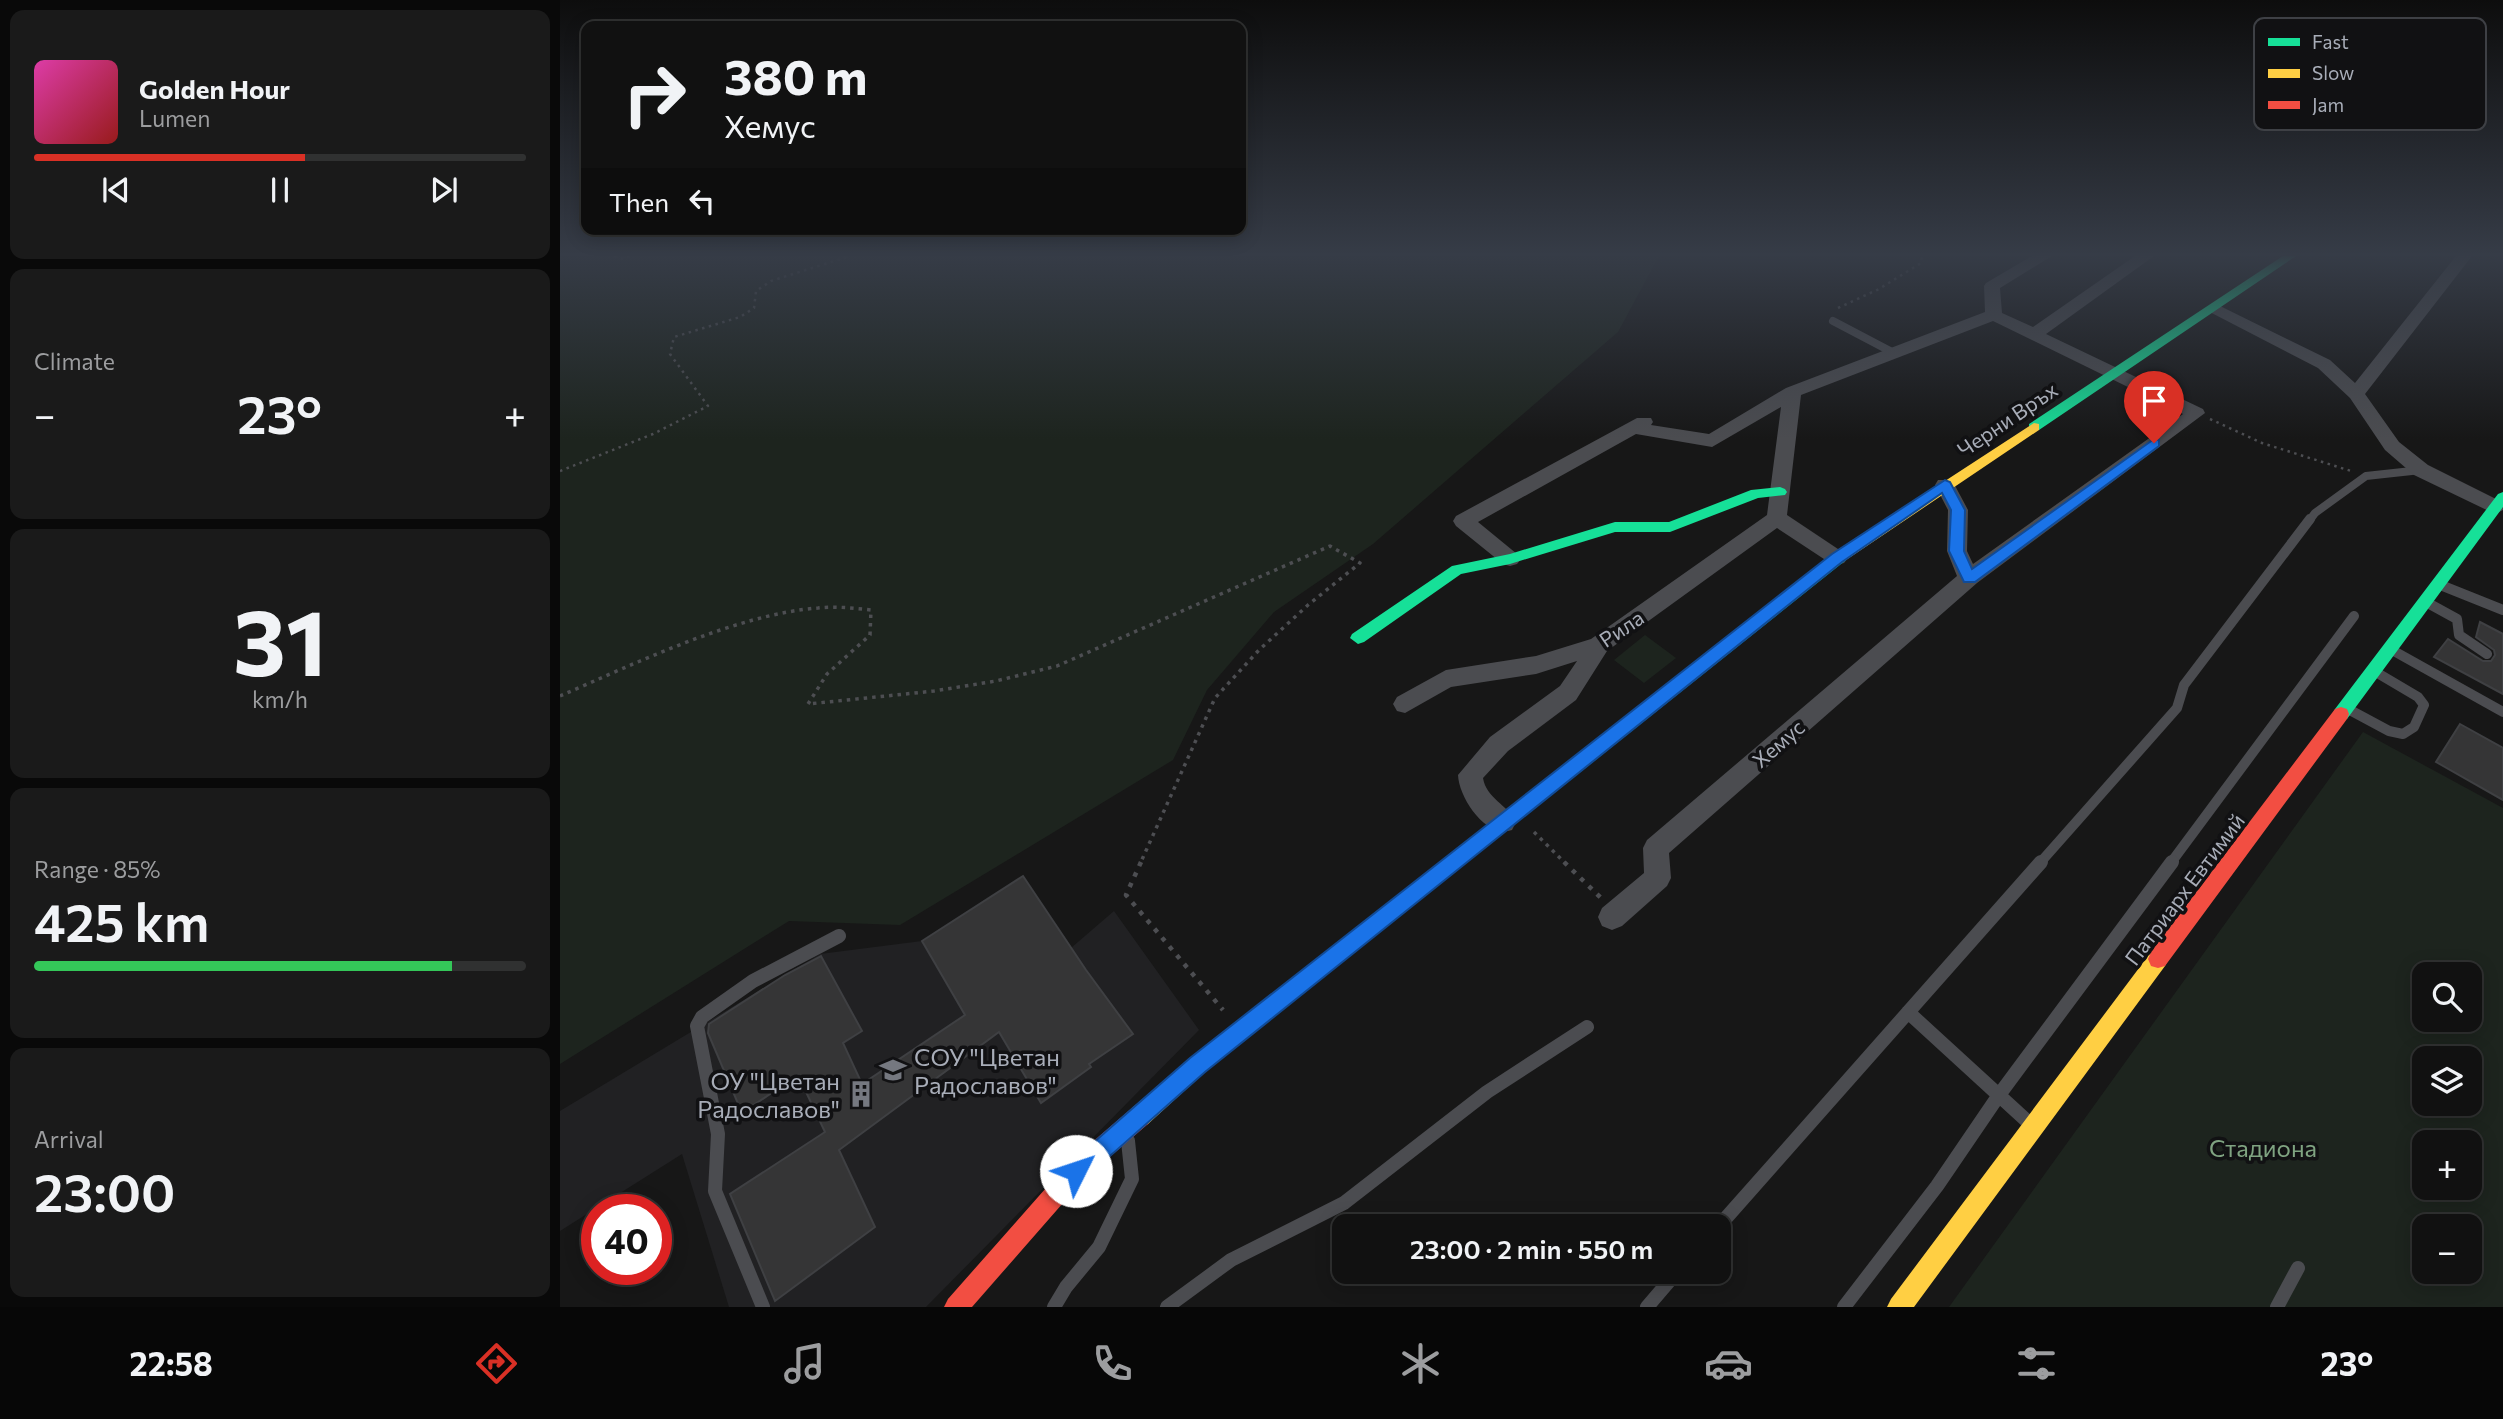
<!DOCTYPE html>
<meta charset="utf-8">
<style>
:root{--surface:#111;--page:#1a1a1a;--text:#f1f3f6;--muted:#9c9d9f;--line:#303131;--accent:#d93025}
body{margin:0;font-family:Commissioner,sans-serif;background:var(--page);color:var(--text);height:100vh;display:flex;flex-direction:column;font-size:26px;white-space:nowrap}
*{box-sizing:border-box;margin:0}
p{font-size:23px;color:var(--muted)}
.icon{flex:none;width:38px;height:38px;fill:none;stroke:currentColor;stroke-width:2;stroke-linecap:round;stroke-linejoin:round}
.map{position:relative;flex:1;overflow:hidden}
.details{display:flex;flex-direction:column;gap:10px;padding:10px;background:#090909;width:560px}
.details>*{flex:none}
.top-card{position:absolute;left:21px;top:21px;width:665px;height:214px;border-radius:14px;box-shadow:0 4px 18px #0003,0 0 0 2px var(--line);background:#111;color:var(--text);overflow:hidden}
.tools{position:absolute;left:1852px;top:962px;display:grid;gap:14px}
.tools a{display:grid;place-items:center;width:70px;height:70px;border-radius:14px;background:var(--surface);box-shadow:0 4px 18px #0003,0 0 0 2px var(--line);font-size:35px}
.speed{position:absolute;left:21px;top:1194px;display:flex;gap:14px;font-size:35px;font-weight:700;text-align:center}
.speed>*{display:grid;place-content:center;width:91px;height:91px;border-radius:50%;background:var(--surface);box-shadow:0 4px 18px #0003,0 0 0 2px var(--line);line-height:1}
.speed .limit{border:10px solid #d22;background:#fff;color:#111}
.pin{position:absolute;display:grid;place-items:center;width:60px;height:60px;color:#fff;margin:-72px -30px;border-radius:50% 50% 50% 0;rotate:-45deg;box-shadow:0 0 7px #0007}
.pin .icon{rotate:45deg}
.me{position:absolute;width:77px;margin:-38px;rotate:49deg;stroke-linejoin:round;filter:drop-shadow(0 0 5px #0008)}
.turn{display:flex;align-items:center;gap:24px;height:147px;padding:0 28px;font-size:32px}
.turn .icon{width:91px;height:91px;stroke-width:2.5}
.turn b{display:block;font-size:49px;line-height:60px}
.then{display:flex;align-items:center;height:66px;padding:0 28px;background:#0003;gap:14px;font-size:26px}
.big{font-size:52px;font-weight:600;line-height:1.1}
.details .widget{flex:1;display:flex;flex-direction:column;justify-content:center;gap:10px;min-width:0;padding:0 24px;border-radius:14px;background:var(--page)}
.details .dial{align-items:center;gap:0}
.dial b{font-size:91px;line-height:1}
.song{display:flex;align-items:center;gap:21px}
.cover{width:84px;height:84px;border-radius:10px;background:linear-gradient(135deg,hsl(320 70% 55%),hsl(0 70% 35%))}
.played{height:7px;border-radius:4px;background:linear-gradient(90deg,var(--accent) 55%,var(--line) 55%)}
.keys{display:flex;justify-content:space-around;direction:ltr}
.heat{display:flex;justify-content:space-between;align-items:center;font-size:38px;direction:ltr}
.charge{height:10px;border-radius:5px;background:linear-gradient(90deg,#34c759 85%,var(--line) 0)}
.trip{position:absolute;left:772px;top:1214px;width:399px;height:70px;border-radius:14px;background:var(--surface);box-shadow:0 4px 18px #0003,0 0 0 2px var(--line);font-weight:600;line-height:70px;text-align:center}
.menu{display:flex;height:112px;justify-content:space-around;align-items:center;background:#070707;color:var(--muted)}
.menu .icon{width:49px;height:49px}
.menu .current{color:var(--accent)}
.menu b{font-size:32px;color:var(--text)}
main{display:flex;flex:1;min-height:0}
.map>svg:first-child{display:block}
.built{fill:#212123}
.green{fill:#1d241e;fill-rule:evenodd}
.building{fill:#353536;stroke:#3f4043;stroke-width:2}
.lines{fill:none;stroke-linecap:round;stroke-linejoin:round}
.path-far2{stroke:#4d4e52;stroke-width:2.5;stroke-dasharray:2.5 4.5;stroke-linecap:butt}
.path-far1{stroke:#4d4e52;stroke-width:3.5;stroke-dasharray:3.5 5;stroke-linecap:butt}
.path{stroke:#4d4e52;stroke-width:4.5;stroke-dasharray:4.5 7;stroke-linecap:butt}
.lane-far2{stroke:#4b4c50;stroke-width:8}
.lane-far1{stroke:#4b4c50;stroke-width:10}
.lane{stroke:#4b4c50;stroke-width:14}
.street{fill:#4b4c50;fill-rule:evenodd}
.fast{fill:#16e098;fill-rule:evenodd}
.slow{fill:#ffcf43;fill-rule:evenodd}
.jam{fill:#f24e42;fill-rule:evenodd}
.route{fill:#1a73e8;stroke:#114b97;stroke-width:2}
.labels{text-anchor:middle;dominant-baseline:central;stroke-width:7;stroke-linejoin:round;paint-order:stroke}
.street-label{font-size:21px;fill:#a8adb8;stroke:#111113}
.near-poi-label{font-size:24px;fill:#a8adb8;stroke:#111113;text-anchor:start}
.near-park-label{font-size:24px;fill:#7fa381;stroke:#111113}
.key{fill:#111113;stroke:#3e4045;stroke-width:2}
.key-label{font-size:19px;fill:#a8adb8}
</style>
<main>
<section class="details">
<div class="widget">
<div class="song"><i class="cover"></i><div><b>Golden Hour</b><p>Lumen</p></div></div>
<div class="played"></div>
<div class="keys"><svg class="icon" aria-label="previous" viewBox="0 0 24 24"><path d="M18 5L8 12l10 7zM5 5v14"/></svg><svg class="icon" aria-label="pause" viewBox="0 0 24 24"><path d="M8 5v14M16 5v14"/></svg><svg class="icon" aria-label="next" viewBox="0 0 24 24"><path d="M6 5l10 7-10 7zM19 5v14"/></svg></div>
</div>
<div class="widget"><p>Climate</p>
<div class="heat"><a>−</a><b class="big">23°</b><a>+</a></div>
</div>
<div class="widget dial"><b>31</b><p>km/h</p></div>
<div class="widget"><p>Range · 85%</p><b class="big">425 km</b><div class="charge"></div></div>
<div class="widget"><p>Arrival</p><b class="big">23:00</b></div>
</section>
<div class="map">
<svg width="1943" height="1307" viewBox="0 0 1943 1307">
<rect width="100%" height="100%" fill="#171717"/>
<path class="built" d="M 463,876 L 511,948 L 554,911 L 639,1030 L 366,1307 L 169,1307 L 122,1154 L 0,1231 L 0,1111 L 260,954 L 362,941 Z"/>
<path class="green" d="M 0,256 L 1099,256 L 1058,332 L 813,544 L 714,612 L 647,690 L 613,760 L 340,925 L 229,921 L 0,1064 Z
M 1085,635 L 1116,658 L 1084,683 L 1054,660 Z
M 1803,732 L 1943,808 L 1943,1307 L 1389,1307 ZM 1864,975 L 1909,975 L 1909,1020 L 1864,1020 ZM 1864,1059 L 1909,1059 L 1909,1104 L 1864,1104 ZM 1864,1143 L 1909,1143 L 1909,1188 L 1864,1188 ZM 1864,1227 L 1909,1227 L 1909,1272 L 1864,1272 Z"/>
<path class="building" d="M 1920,622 L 1943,634 L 1943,694 L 1874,657 L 1888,639 L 1923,661 L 1931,661 L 1935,655 L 1934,650 L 1916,637 Z
M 1900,724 L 1943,748 L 1943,800 L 1876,762 Z
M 463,876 L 526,970 L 573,1034 L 529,1064 L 531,1067 L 481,1103 L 439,1032 L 279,1150 L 315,1227 L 215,1301 L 170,1194 L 265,1132 L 238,1075 L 182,1113 L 148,1033 L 149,1024 L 225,975 L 261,956 L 302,1031 L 283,1043 L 302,1084 L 405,1015 L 362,941 Z"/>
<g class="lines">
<path class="path-far2" d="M 54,256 L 64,259 L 70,256
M 1278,308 L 1319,289 L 1361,263 L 1362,256
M 1650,419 L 1702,443 L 1791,471
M 0,471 L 93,434 L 148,406 L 110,354 L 114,337 L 180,317 L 194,308 L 196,291 L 211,281 L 290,256"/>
<path class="path-far1" d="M 0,696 C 74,664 177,614 258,608 C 275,606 293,608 311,610 L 310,635 L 267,674 L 248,704 L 374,691 L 436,681 L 497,666 L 770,546 L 800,563 L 748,605 L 699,650 L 655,698 L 580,864
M 974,832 L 1006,864"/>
<path class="path" d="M 581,862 L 566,895 L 663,1010
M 1004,862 L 1041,898"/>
<path class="lane-far2" d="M 1273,321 L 1332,352
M 1749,521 L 1755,513 L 1806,476 L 1861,470"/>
<path class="lane-far1" d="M 1878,584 L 1943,610
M 1866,602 L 1897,619 L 1899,635 L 1927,654
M 1832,650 L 1943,712
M 1788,709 L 1829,731 L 1843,734 L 1854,727 L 1864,705 L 1858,697 L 1814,671
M 1479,864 L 1617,708 L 1624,685 L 1750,519
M 1610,864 L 1794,616"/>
<path class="lane" d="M 1348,1012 L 1467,1121
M 1158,1227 L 1481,862
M 203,1307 L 155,1191 L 158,1134 L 137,1026 L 142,1017 L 193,981 L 279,936
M 494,1307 L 506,1287 L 539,1247 L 572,1179 L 568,1141
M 607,1307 L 671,1260 L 784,1203 L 927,1092 L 1027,1027
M 1087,1307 L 1117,1272
M 1284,1307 L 1377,1186 L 1439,1095 L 1612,862
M 1717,1307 L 1738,1268"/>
<path class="street" d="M 1472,256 L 1492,256 L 1440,288 L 1442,313 L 1473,327 L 1575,256 L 1594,256 L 1486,334 L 1643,409 L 1645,413 L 1417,583 L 1109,853 L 1111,878 L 1107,886 L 1062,926 L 1052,930 L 1042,926 L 1038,917 L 1042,908 L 1084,873 L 1083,848 L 1087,840 L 1397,576 L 1387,551 L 1388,510 L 1375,485 L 1378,480 L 1392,480 L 1408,510 L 1407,551 L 1413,564 L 1623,414 L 1433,321 L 1241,395 L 1227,515 L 1284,553 L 1288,558 L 1284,563 L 1277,565 L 1270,563 L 1217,528 L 1047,651 L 1016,700 L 948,751 L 923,778 C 926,798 948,805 956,822 L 952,830 C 926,839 899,798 898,775 L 930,737 L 1000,686 L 1017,661 L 976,674 L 891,687 L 845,713 L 837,711 L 833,704 L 837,697 L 886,670 L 976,656 L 1031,639 L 1207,515 L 1221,407 L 1152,447 L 1076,434 L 918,522 L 957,554 L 961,559 L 957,564 L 950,566 L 943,564 L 896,526 L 893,521 L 896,516 L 1077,418 L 1091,418 L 1093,422 L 1091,425 L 1149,434 L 1226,388 L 1425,312 L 1424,286 L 1426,283 Z
M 1896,256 L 1912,256 L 1805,394 L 1839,442 L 1868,465 L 1942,502 L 1943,510 L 1935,514 L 1854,475 L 1825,450 L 1790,398 L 1758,368 L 1644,309 L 1652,304 L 1658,305 L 1770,360 L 1795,383 Z"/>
<path class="fast" d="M 1723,256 L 1736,256 L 1479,430 L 1469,430 L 1469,424 Z
M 1220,487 L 1225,489 L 1227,492 L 1225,495 L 1198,498 L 1110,532 L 1055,532 L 950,564 L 901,574 L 804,642 L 798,644 L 790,638 L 792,634 L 892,566 L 950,554 L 1055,522 L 1109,522 L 1191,490 Z
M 1943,492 L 1943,507 L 1787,719 L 1775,719 L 1773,714 L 1775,709 L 1938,494 Z
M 1281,551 L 1288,556 L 1286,560 L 786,959 L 779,962 L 772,959 L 769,953 L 772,947 Z"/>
<path class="slow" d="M 1474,423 L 1479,424 L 1479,430 L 1286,560 L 1276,560 L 1274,556 L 1276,552 Z
M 779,944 L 786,947 L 789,953 L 786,959 L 645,1072 L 588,1124 L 580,1127 L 572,1124 L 569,1116 L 572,1108 L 631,1058 L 772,947 Z
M 1598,950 L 1605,952 L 1608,959 L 1605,966 L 1354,1307 L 1327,1307 L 1331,1299 L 1591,952 Z"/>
<path class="jam" d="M 1781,707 L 1787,709 L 1789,714 L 1787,719 L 1605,966 L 1598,968 L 1591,966 L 1588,959 L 1591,952 L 1775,709 Z
M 580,1105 L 588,1108 L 591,1116 L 588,1124 L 524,1179 L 412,1307 L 384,1307 L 388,1299 L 508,1163 L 572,1108 Z"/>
</g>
<linearGradient id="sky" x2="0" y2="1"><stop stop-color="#0d0d0d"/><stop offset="0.58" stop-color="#363c47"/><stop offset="1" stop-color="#363c47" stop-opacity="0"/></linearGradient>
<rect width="1943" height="439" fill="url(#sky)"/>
<path class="route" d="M 1594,439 L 1599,440 L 1599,446 L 1415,582 L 1404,582 L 1389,551 L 1391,510 L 1382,493 L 1282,562 L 645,1072 L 524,1179 L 516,1183 L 509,1179 L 505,1171 L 509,1164 L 630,1058 L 1272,554 L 1385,480 L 1390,482 L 1405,510 L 1404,551 L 1412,569 Z"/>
<defs>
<symbol id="school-bare" viewBox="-9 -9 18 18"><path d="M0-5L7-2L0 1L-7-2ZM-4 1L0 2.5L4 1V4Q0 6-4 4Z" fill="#757880" stroke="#111113" stroke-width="2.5" paint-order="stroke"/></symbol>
<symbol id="building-bare" viewBox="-9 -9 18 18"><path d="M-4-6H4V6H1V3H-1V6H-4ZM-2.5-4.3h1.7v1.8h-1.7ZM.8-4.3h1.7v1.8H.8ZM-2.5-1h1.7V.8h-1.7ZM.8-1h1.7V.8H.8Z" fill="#757880" stroke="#111113" stroke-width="2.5" paint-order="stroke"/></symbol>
</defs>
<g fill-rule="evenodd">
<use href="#school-bare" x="314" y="1051" width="38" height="38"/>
<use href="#building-bare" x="282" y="1075" width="38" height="38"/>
</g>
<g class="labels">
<g class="street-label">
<text transform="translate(1447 419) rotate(-34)">Черни Връх</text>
<text transform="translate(1061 628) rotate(-34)">Рила</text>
<text transform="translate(1218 743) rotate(-41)">Хемус</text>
<text transform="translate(1624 889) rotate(-53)">Патриарх Евтимий</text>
</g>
<g class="near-poi-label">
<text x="354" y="1056">СОУ "Цветан<tspan x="354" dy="28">Радославов"</tspan></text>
<text x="280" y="1080" text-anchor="end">ОУ "Цветан<tspan x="280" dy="28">Радославов"</tspan></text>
</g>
<g class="near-park-label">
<text x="1703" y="1147">Стадиона</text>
</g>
</g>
<rect x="1694" y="18" width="232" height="112" rx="10" class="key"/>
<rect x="1708" y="38" width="32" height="8" fill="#16e098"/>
<rect x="1708" y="69" width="32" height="9" fill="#ffcf43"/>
<rect x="1708" y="101" width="32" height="8" fill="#f24e42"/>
<g class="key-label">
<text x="1752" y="49">Fast</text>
<text x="1752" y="80">Slow</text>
<text x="1752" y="112">Jam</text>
</g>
</svg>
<div class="tools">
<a><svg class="icon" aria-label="search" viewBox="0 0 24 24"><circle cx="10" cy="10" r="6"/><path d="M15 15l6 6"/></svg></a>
<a><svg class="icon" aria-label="layers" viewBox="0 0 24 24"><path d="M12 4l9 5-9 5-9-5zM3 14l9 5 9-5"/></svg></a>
<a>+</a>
<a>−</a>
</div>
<div class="speed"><div class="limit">40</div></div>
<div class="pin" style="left:1594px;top:443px;background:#d93025"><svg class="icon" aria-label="arrive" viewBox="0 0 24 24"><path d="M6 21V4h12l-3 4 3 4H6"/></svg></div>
<svg class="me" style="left:516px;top:1171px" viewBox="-20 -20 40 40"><circle r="19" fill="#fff"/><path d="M0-13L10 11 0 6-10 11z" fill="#1a73e8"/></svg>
<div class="trip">23:00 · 2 min · 550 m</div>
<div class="top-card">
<div class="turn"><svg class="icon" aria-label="right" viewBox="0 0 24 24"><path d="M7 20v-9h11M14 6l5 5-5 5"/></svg><div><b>380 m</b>Хемус</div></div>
<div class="then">Then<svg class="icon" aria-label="left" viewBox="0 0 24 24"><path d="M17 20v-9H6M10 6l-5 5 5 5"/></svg></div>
</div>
</div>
</main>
<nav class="menu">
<b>22:58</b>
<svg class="icon current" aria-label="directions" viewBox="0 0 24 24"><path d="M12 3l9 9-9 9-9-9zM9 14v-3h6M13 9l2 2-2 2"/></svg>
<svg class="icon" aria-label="music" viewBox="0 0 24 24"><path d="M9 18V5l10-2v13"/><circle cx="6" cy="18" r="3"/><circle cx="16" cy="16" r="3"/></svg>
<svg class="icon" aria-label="phone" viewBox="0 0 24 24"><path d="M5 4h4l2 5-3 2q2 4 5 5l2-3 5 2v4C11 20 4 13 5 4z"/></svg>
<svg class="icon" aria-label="climate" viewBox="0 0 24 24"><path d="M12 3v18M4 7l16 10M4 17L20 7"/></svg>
<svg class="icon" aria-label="car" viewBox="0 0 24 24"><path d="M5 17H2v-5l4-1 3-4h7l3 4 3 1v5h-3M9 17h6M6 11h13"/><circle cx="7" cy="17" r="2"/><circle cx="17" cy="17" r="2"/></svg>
<svg class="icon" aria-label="filters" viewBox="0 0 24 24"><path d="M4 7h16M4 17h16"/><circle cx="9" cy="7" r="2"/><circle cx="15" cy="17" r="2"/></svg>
<b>23°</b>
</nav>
